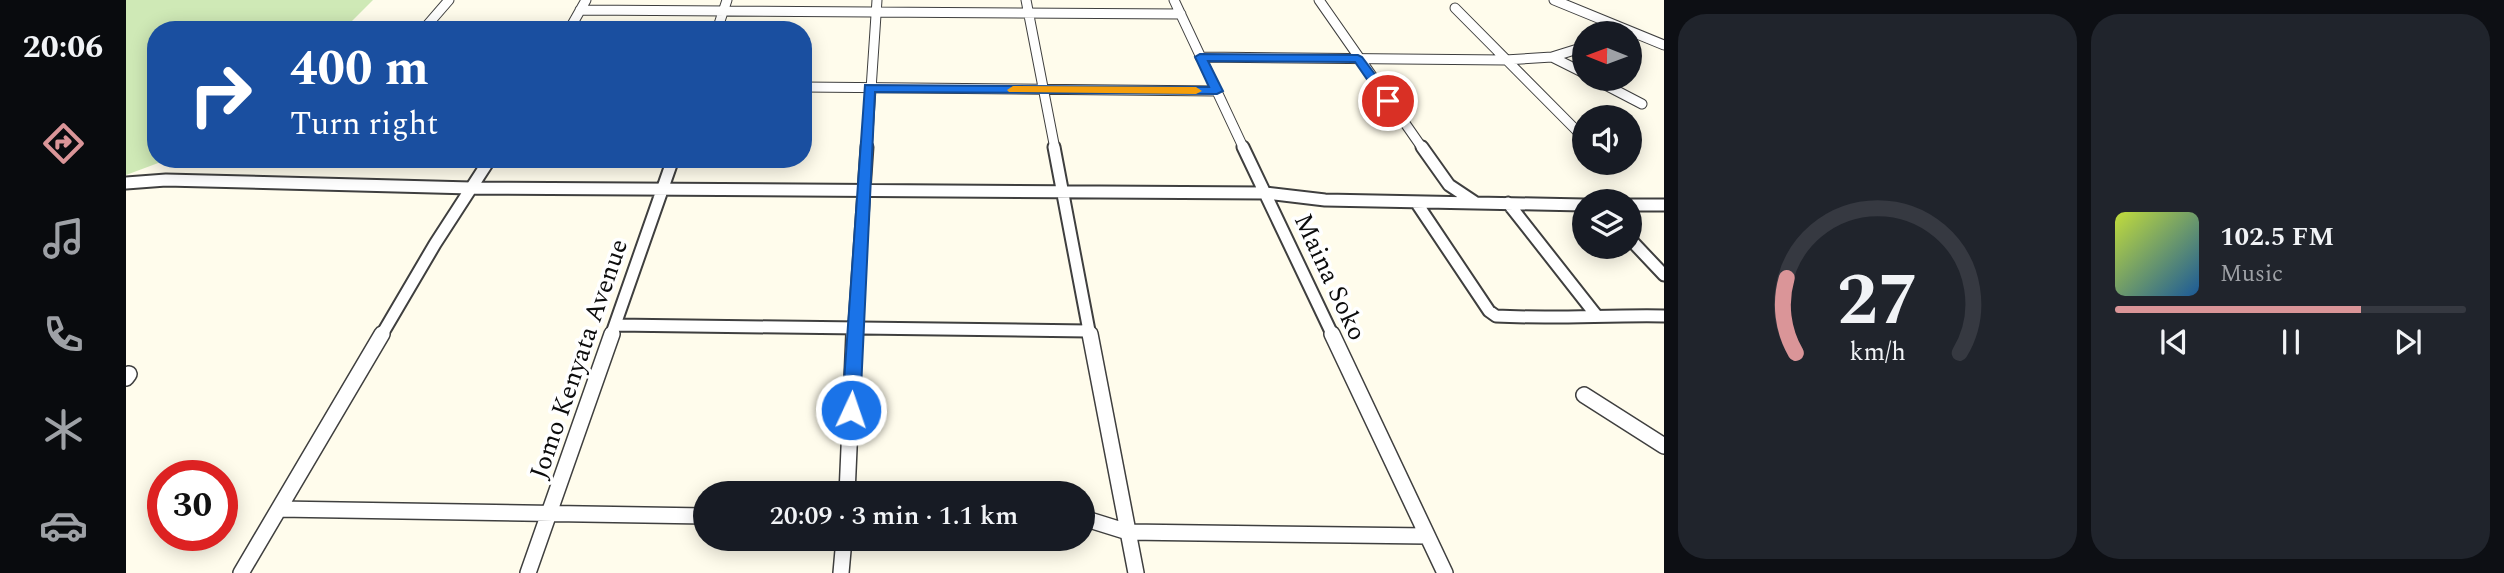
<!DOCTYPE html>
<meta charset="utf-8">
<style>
:root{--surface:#171b24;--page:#20242c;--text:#f1f3f6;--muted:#9ea1a6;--line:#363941;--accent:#da9598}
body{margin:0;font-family:Spectral,serif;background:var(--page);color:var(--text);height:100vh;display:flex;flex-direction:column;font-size:26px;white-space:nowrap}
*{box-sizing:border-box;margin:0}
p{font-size:23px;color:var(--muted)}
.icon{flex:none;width:38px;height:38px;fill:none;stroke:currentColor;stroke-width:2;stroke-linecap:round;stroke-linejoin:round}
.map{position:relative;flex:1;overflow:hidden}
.details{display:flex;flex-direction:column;gap:14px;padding:14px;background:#0d0f14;width:840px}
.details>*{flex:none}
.hud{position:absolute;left:21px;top:21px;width:665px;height:147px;border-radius:28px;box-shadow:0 4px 18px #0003;background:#1a4fa0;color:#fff;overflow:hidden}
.needle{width:46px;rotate:271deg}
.controls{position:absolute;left:1446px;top:21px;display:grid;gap:14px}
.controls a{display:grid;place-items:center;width:70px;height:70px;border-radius:50%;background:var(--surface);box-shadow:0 4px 18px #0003;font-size:35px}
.speed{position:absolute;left:21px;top:460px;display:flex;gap:14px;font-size:35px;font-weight:700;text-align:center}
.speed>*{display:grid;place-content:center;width:91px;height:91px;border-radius:50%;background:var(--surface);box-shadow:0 4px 18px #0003;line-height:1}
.speed .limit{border:10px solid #d22;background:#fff;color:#111}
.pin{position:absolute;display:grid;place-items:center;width:60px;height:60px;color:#fff;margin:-30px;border:4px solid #fff;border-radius:50%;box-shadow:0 2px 7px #0007}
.me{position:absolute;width:77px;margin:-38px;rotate:3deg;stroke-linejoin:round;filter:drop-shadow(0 0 5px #0008)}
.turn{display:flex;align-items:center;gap:24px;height:147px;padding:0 28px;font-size:32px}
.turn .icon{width:91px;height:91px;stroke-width:2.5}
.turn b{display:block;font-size:49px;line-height:60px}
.details .tile{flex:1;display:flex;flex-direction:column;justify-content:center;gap:10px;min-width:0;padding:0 24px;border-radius:28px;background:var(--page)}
.details .dial{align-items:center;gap:0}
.dial svg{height:182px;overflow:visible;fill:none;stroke:var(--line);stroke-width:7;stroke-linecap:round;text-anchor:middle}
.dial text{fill:var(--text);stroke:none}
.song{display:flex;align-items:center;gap:21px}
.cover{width:84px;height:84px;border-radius:10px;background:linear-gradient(135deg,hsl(70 70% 55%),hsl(210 70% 35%))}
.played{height:7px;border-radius:4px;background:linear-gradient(90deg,var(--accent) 70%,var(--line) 70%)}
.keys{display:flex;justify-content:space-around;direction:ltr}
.details .tiles{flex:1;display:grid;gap:14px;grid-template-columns:repeat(2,1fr)}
.trip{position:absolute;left:567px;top:481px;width:402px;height:70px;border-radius:35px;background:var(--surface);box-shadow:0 4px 18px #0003;font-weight:600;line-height:70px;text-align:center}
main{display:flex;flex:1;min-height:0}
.tabs{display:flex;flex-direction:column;width:126px;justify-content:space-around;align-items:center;background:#090b0e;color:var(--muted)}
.tabs .icon{width:49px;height:49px}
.tabs .current{color:var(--accent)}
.tabs b{font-size:32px;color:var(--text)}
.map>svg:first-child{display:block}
.green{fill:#cfe9b6}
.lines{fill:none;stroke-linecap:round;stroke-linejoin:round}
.minor-far2-casing{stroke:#3f3f3f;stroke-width:11}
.minor-far1-casing{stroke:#3f3f3f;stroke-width:15}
.minor-casing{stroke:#3f3f3f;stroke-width:18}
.minor-far2{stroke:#fff;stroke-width:9}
.minor-far1{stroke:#fff;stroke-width:11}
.minor{stroke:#fff;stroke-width:15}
.route{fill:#1a73e8;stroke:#114b97;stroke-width:2}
.slow{fill:#f59e0b}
.labels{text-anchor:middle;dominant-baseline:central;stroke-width:7;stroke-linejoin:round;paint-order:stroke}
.street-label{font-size:26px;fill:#0c0c0c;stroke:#fff}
</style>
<main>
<nav class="tabs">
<b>20:06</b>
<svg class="icon current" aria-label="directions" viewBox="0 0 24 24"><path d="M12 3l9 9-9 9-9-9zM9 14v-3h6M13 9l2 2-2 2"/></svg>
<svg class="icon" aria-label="music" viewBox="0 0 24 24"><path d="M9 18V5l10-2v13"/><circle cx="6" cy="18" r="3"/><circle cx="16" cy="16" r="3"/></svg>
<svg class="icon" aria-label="phone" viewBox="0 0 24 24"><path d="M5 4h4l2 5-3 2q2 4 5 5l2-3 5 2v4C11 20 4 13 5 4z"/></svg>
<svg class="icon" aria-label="climate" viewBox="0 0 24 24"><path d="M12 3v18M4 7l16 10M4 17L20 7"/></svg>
<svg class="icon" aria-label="car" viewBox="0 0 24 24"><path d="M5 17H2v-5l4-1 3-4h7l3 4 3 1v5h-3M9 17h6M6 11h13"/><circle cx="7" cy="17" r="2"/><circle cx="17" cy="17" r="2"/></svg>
</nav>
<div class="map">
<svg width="1538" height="573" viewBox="0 0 1538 573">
<rect width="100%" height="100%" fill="#fffcec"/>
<path class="green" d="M 0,0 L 247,0 L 217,30 L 30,30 L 30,159 L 43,159 L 0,175 Z"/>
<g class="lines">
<defs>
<path id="minor-far2" d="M 900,0 L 929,149
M 1048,0 L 1118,149
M 1193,0 L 1297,149
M 1428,0 L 1538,45
M 1329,8 L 1458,138
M 454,10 L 1055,14
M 297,30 L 323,0
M 443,30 L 460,0
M 591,30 L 601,0
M 1074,57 L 1379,60 L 1426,57 L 1458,47
M 1426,57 L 1458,73
M 1468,79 L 1516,104
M 677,87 L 1091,91
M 741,149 L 751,0"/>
<path id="minor-far1" d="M 928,147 L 964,336
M 1117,147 L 1207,336
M 1296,147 L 1323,185 L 1350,203
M 1483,163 L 1485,166
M 0,183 L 40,180 L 345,188 L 1140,193 L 1199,200 L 1458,205
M 1290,202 L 1363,311 L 1370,316 C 1426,319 1482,315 1538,316
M 1382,203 L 1470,315
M 1503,205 L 1538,205
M 1503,238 L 1538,275
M 490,325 L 962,331
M 255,336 L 309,244 L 364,159
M 485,336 L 547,159
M 728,336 L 741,147"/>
<path id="minor" d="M 964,334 L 1010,573
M 1206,334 L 1319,573
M 0,378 L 3,374
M 1458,395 L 1538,446
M 721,494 L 728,334
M 153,509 L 579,516
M 957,518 L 1002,532 L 1301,536
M 115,573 L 256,334
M 402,573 L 486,334
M 715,573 L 718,539"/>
</defs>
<use href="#minor-far2" class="minor-far2-casing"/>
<use href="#minor-far1" class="minor-far1-casing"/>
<use href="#minor" class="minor-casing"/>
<use href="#minor-far2" class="minor-far2"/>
<use href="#minor-far1" class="minor-far1"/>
<use href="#minor" class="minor"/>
</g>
<path class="route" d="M 1074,54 L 1232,55 L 1236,57 L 1269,101 L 1267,104 L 1258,104 L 1229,62 L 1082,61 L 1097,91 L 1091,94 L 749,92 L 734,410 L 731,415 L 725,417 L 718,415 L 716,410 L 739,85 L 1083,87 L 1069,57 Z"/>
<path class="slow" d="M 887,86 L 1070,87 L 1076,91 L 1070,94 L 883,92 L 881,90 Z"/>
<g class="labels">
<g class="street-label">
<text transform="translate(1204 277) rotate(65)">Maina Soko</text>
<text transform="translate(453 359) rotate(-71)">Jomo Kenyata Avenue</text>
</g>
</g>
</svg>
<div class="controls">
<a><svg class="needle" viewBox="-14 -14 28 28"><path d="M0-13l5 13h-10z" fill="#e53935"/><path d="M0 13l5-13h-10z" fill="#9ea1a6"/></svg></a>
<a><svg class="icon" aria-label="sound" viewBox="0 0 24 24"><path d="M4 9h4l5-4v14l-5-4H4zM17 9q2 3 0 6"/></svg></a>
<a><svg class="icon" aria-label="layers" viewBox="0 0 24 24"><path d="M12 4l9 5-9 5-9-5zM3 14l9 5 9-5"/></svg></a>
</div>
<div class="speed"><div class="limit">30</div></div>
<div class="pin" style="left:1262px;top:101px;background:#d93025"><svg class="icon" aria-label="arrive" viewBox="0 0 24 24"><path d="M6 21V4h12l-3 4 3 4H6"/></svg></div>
<svg class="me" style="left:725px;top:410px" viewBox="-20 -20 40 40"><circle r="17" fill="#1a73e8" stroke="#fff" stroke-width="3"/><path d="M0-11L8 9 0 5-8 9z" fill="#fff"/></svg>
<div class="trip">20:09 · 3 min · 1.1 km</div>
<div class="hud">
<div class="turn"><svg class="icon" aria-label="right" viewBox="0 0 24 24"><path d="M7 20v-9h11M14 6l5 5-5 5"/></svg><div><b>400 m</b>Turn right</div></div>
</div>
</div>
<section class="details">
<div class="tiles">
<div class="tile dial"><svg viewBox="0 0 100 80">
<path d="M14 69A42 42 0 1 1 86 69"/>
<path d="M14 69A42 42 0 0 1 10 36" stroke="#da9598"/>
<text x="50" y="56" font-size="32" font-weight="700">27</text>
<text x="50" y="72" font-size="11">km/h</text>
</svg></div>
<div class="tile">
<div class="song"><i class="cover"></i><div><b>102.5 FM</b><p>Music</p></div></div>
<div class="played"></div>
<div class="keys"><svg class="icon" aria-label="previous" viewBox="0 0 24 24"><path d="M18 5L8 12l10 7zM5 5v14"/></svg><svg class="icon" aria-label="pause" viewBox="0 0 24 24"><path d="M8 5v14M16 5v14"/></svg><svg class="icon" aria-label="next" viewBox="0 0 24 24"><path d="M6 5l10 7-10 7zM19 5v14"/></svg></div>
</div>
</div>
</section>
</main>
